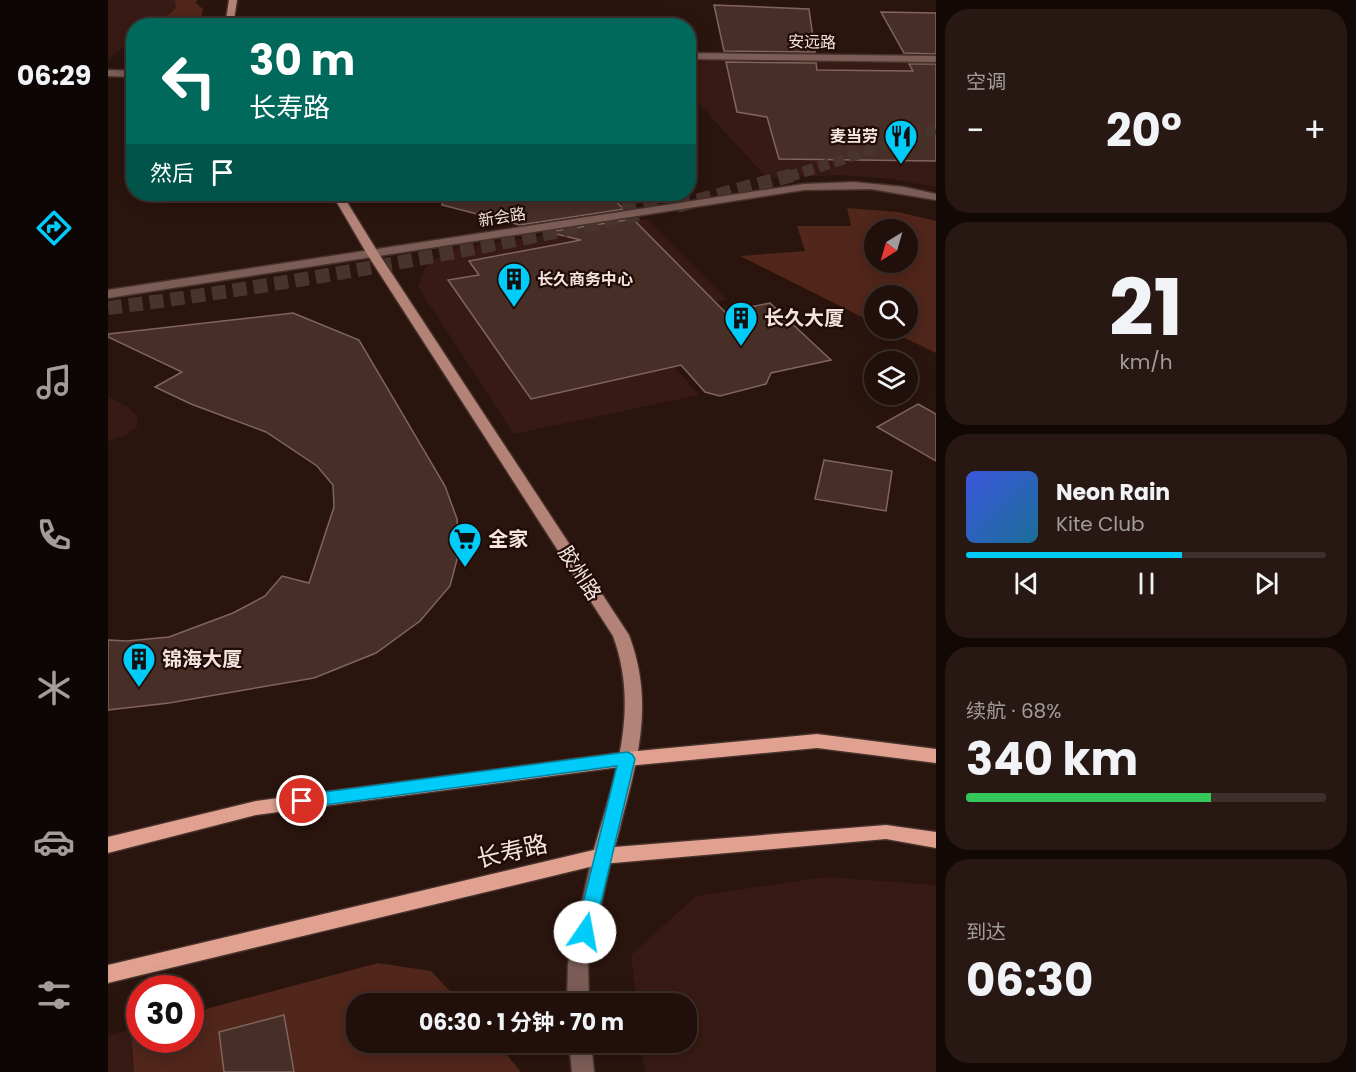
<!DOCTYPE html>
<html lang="zh">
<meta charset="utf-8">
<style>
:root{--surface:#200f0a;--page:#281813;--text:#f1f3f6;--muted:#a29c9c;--line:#3d2f2b;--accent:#00cbf9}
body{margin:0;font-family:Poppins,"Noto Sans SC",sans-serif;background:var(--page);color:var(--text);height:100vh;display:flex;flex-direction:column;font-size:22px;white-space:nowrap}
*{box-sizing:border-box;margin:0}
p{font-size:20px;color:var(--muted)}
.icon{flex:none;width:33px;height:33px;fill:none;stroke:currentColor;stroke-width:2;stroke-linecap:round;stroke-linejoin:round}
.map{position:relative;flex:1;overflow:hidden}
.sheet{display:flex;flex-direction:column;gap:9px;padding:9px;background:#120806;width:420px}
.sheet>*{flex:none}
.banner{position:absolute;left:18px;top:18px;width:570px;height:183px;border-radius:24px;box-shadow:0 3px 15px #0003,0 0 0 2px var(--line);background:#00695c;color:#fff;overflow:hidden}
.needle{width:39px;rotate:217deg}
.controls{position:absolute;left:756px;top:219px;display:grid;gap:12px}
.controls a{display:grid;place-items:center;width:54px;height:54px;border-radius:50%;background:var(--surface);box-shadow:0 3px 15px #0003,0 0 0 2px var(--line);font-size:30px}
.speed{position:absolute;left:18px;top:975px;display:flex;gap:12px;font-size:30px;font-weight:700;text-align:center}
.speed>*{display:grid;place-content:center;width:78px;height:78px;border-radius:50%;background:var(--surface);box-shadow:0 3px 15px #0003,0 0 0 2px var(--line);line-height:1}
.speed .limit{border:9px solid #d22;background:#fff;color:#111}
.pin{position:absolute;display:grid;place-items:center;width:51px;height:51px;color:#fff;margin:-26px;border:3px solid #fff;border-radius:50%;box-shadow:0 2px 6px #0007}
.me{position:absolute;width:66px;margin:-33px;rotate:12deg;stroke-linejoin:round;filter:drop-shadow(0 0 4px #0008)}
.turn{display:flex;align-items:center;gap:21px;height:126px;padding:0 24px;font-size:27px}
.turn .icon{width:78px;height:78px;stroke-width:2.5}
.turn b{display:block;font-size:42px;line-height:51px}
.then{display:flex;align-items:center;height:57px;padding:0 24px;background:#0003;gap:12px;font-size:22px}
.big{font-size:45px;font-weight:700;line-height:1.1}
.sheet .tile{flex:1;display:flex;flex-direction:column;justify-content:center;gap:9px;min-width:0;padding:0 21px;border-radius:24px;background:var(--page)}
.sheet .dial{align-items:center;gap:0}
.dial b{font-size:78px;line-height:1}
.song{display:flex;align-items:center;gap:18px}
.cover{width:72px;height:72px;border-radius:9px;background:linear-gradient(135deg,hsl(230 70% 55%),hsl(200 70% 35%))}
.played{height:6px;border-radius:3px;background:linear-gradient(90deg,var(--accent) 60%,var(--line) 60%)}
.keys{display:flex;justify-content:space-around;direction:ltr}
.heat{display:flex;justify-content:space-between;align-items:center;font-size:33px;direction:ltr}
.charge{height:9px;border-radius:4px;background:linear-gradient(90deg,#34c759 68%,var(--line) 0)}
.trip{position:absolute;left:238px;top:993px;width:351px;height:60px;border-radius:24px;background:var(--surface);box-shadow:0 3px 15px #0003,0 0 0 2px var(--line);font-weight:700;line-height:60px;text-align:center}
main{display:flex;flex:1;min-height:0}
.dock{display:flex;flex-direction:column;width:108px;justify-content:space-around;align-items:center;background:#0d0604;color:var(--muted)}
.dock .icon{width:42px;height:42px}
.dock .on{color:var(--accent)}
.dock b{font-size:27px;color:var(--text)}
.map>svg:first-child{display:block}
.built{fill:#371a13}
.green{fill:#51261b;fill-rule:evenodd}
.building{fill:#472e27;stroke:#81655d;stroke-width:1.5}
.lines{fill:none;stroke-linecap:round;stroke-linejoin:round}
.highway-tunnel-far1{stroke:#48332d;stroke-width:11;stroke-dasharray:11 5;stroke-linecap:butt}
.highway-tunnel{stroke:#48332d;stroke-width:14;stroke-dasharray:14 7;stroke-linecap:butt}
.street-casing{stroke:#46312b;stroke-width:3}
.secondary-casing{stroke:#46312b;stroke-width:3}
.primary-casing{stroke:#46312b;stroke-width:3}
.street{fill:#7c5d56;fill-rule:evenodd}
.secondary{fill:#b48377;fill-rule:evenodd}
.primary{fill:#e0a191;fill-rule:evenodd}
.route{fill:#00cbf9;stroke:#0084a2;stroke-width:1.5}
.labels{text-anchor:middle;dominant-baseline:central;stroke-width:4.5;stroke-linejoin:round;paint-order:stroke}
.far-street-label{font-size:16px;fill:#f4e3df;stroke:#200b06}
.far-poi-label{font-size:16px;font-weight:bold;fill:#f4e3df;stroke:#200b06;text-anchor:end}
.poi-label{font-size:20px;font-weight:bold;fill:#f4e3df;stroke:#200b06;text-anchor:start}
.street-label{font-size:20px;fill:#f4e3df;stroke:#200b06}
.near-street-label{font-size:24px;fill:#f4e3df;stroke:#200b06}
</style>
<main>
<nav class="dock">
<b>06:29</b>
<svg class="icon on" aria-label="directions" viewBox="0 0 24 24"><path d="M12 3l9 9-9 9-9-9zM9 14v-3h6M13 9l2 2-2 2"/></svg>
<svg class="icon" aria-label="music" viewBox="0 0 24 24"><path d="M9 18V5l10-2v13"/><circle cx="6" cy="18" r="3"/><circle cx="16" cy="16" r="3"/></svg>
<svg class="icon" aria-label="phone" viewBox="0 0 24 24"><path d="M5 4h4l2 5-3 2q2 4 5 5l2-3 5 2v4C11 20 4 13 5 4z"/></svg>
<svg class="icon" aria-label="climate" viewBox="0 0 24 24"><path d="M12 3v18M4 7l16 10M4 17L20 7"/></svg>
<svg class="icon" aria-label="car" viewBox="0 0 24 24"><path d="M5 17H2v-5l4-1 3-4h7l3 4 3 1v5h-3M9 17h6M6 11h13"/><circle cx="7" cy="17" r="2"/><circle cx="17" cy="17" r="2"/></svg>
<svg class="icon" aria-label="filters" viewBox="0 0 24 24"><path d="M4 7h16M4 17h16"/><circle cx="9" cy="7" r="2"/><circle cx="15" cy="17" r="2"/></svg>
</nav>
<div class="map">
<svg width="828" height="1072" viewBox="0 0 828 1072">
<rect width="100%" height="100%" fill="#2a140e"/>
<path class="built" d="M 0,0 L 67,0 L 69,8 L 49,25 L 26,26 L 25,41 L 0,59 Z
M 580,61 L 828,63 L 828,187 L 782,179 L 733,175 L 659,178 L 581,93 Z
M 538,219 L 619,300 L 524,320 L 591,395 L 406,434 L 310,287 L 318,266 L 341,250 Z
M 0,396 L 20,407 L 30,417 L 29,427 L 18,435 L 0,441 Z
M 718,877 L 828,885 L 828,1072 L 537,1072 L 533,1043 L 579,1042 L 579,1004 L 529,1003 L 523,955 L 588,896 Z
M 23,1029 L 26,1072 L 0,1072 L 0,1036 Z"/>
<path class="green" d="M 67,0 L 89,0 L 88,3 L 95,9 L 92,23 L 94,25 L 49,25 L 68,8 Z
M 739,208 L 790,212 L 828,221 L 828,353 L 778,329 L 800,328 L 800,296 L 766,296 L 766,323 L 632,256 L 697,251 L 689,226 L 743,226 ZM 766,230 L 800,230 L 800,262 L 766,262 Z
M 270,963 L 323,971 L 353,1003 L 249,1004 L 249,1042 L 389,1043 L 413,1072 L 26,1072 L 23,1029 L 31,1027 L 32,1040 L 82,1040 L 83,1013 Z"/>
<path class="building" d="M 606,5 L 701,9 L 707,52 L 616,51 Z
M 773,12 L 828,13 L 828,54 L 796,53 Z
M 618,62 L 708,63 L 709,70 L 805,71 L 801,64 L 828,64 L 828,161 L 671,159 L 659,117 L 629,112 Z
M 335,194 L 500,194 L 516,209 L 412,225 L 334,205 Z
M 525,219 L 617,312 L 662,303 L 723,360 L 663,373 L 658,384 L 612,396 L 597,392 L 573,365 L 423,399 L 340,280 L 371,275 L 361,261 L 473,240 L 440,232 Z
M 185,313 L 251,340 L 337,486 L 349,519 L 351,552 L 342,586 L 312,621 L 268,653 L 206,678 L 61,703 L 0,710 L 0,640 L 19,641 L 61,637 L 125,613 L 157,596 L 174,576 L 201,583 L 226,507 L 225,485 L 209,466 L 158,432 L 83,404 L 47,387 L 74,372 L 0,337 L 0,334 Z
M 810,404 L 828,414 L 828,461 L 769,427 Z
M 716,460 L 784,471 L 778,511 L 707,499 Z
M 176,1015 L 186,1072 L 116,1072 L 111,1032 Z"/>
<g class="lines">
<path class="highway-tunnel-far1" d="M 680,177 L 828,129"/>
<path class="highway-tunnel" d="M 514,206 L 568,194
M 569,206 L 685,175
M 0,308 C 180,285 358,252 536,213"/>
<defs>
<path id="street" d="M 580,53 L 828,56 L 828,62 L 580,59 Z
M 0,70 L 26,71 L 26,77 L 0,76 Z
M 746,182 L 796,187 L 828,194 L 828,200 L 763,189 L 696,190 L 0,298 L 0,290 L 696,184 Z
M 494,848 L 501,851 L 504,856 L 480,964 L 481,1004 L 459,1004 L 460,964 L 484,856 L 487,851 Z
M 461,1042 L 483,1042 L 486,1072 L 464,1072 Z"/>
<path id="secondary" d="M 121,0 L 129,0 L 125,26 L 117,26 Z
M 224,194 L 234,194 L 271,254 L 521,635 C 544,696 533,747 517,808 C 512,825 509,846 501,861 L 494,864 L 487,861 L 484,856 C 505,781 533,712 505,636 L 259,254 Z"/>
<path id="primary" d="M 709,734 L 828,749 L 828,763 L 709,748 L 519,766 L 148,815 L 0,853 L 0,837 L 148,801 L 519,752 Z
M 778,825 L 828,832 L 828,848 L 778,839 L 494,864 L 0,983 L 0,965 L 494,848 Z"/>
</defs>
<use href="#street" class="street-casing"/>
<use href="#secondary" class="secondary-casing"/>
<use href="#primary" class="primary-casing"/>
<use href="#street" class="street"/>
<use href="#secondary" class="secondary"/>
<use href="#primary" class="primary"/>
</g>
<path class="route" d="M 519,752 L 524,754 L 527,759 L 486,932 L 483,938 L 477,940 L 470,938 L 468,932 L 509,766 L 194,808 L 188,806 L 186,801 L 188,797 L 194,795 Z"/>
<defs>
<symbol id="restaurant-pin" viewBox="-11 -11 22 30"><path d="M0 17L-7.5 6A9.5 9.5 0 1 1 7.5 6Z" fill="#00cbf9" stroke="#200b06"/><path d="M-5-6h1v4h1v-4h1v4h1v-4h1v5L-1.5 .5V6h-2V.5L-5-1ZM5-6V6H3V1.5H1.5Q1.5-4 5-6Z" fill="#111"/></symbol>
<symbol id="building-pin" viewBox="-11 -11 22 30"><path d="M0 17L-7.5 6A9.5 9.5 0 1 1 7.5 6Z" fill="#00cbf9" stroke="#200b06"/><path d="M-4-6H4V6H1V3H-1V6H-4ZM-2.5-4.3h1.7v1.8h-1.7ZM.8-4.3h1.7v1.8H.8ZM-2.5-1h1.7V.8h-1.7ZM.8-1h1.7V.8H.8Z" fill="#111"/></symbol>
<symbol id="supermarket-pin" viewBox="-11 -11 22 30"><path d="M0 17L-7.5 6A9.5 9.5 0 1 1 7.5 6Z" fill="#00cbf9" stroke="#200b06"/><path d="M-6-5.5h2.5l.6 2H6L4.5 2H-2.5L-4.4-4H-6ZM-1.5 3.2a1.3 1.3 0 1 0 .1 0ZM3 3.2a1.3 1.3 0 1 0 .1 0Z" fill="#111"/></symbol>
</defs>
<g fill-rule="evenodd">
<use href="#restaurant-pin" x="774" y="117" width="38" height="52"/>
<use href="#building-pin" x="387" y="260" width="38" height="52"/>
<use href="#building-pin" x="614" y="299" width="38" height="52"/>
<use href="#supermarket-pin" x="338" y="520" width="38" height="52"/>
<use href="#building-pin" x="12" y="640" width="38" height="52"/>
</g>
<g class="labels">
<g class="far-street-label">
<text transform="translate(704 42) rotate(1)">安远路</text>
<text transform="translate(394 217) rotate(-9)">新会路</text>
</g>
<g class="far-poi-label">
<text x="770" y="136">麦当劳</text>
<text x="429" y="279" text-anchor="start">长久商务中心</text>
</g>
<g class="poi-label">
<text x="656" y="318">长久大厦</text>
<text x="380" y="539">全家</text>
<text x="54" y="659">锦海大厦</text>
</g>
<g class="street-label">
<text transform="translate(472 573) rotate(57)">胶州路</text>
</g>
<g class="near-street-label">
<text transform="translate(404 851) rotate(-13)">长寿路</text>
</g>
</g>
</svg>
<div class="controls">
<a><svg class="needle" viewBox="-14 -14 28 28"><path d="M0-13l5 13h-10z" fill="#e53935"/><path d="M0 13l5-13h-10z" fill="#a29c9c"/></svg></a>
<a><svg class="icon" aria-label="search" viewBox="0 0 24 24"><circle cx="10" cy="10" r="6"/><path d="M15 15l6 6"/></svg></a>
<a><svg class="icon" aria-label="layers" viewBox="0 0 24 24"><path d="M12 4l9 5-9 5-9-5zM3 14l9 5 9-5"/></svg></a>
</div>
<div class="speed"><div class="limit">30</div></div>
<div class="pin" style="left:194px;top:801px;background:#d93025"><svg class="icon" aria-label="arrive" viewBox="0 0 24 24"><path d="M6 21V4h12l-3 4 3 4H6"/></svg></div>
<svg class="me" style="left:477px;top:932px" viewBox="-20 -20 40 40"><circle r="19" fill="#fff"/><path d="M0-13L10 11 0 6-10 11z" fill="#00cbf9"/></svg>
<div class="trip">06:30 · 1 分钟 · 70 m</div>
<div class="banner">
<div class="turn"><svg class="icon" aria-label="left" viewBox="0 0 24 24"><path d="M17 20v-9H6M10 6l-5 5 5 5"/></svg><div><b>30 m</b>长寿路</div></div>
<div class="then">然后<svg class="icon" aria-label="arrive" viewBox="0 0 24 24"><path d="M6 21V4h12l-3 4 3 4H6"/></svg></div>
</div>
</div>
<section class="sheet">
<div class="tile"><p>空调</p>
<div class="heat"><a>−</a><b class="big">20°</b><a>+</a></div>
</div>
<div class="tile dial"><b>21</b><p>km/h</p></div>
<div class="tile">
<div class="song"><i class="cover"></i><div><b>Neon Rain</b><p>Kite Club</p></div></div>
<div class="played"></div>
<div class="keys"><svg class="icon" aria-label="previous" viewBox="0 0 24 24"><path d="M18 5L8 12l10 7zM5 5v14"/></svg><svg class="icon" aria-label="pause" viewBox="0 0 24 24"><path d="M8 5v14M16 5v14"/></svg><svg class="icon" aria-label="next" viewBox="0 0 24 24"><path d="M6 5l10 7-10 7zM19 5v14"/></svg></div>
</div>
<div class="tile"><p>续航 · 68%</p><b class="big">340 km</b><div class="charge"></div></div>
<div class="tile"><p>到达</p><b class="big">06:30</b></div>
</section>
</main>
